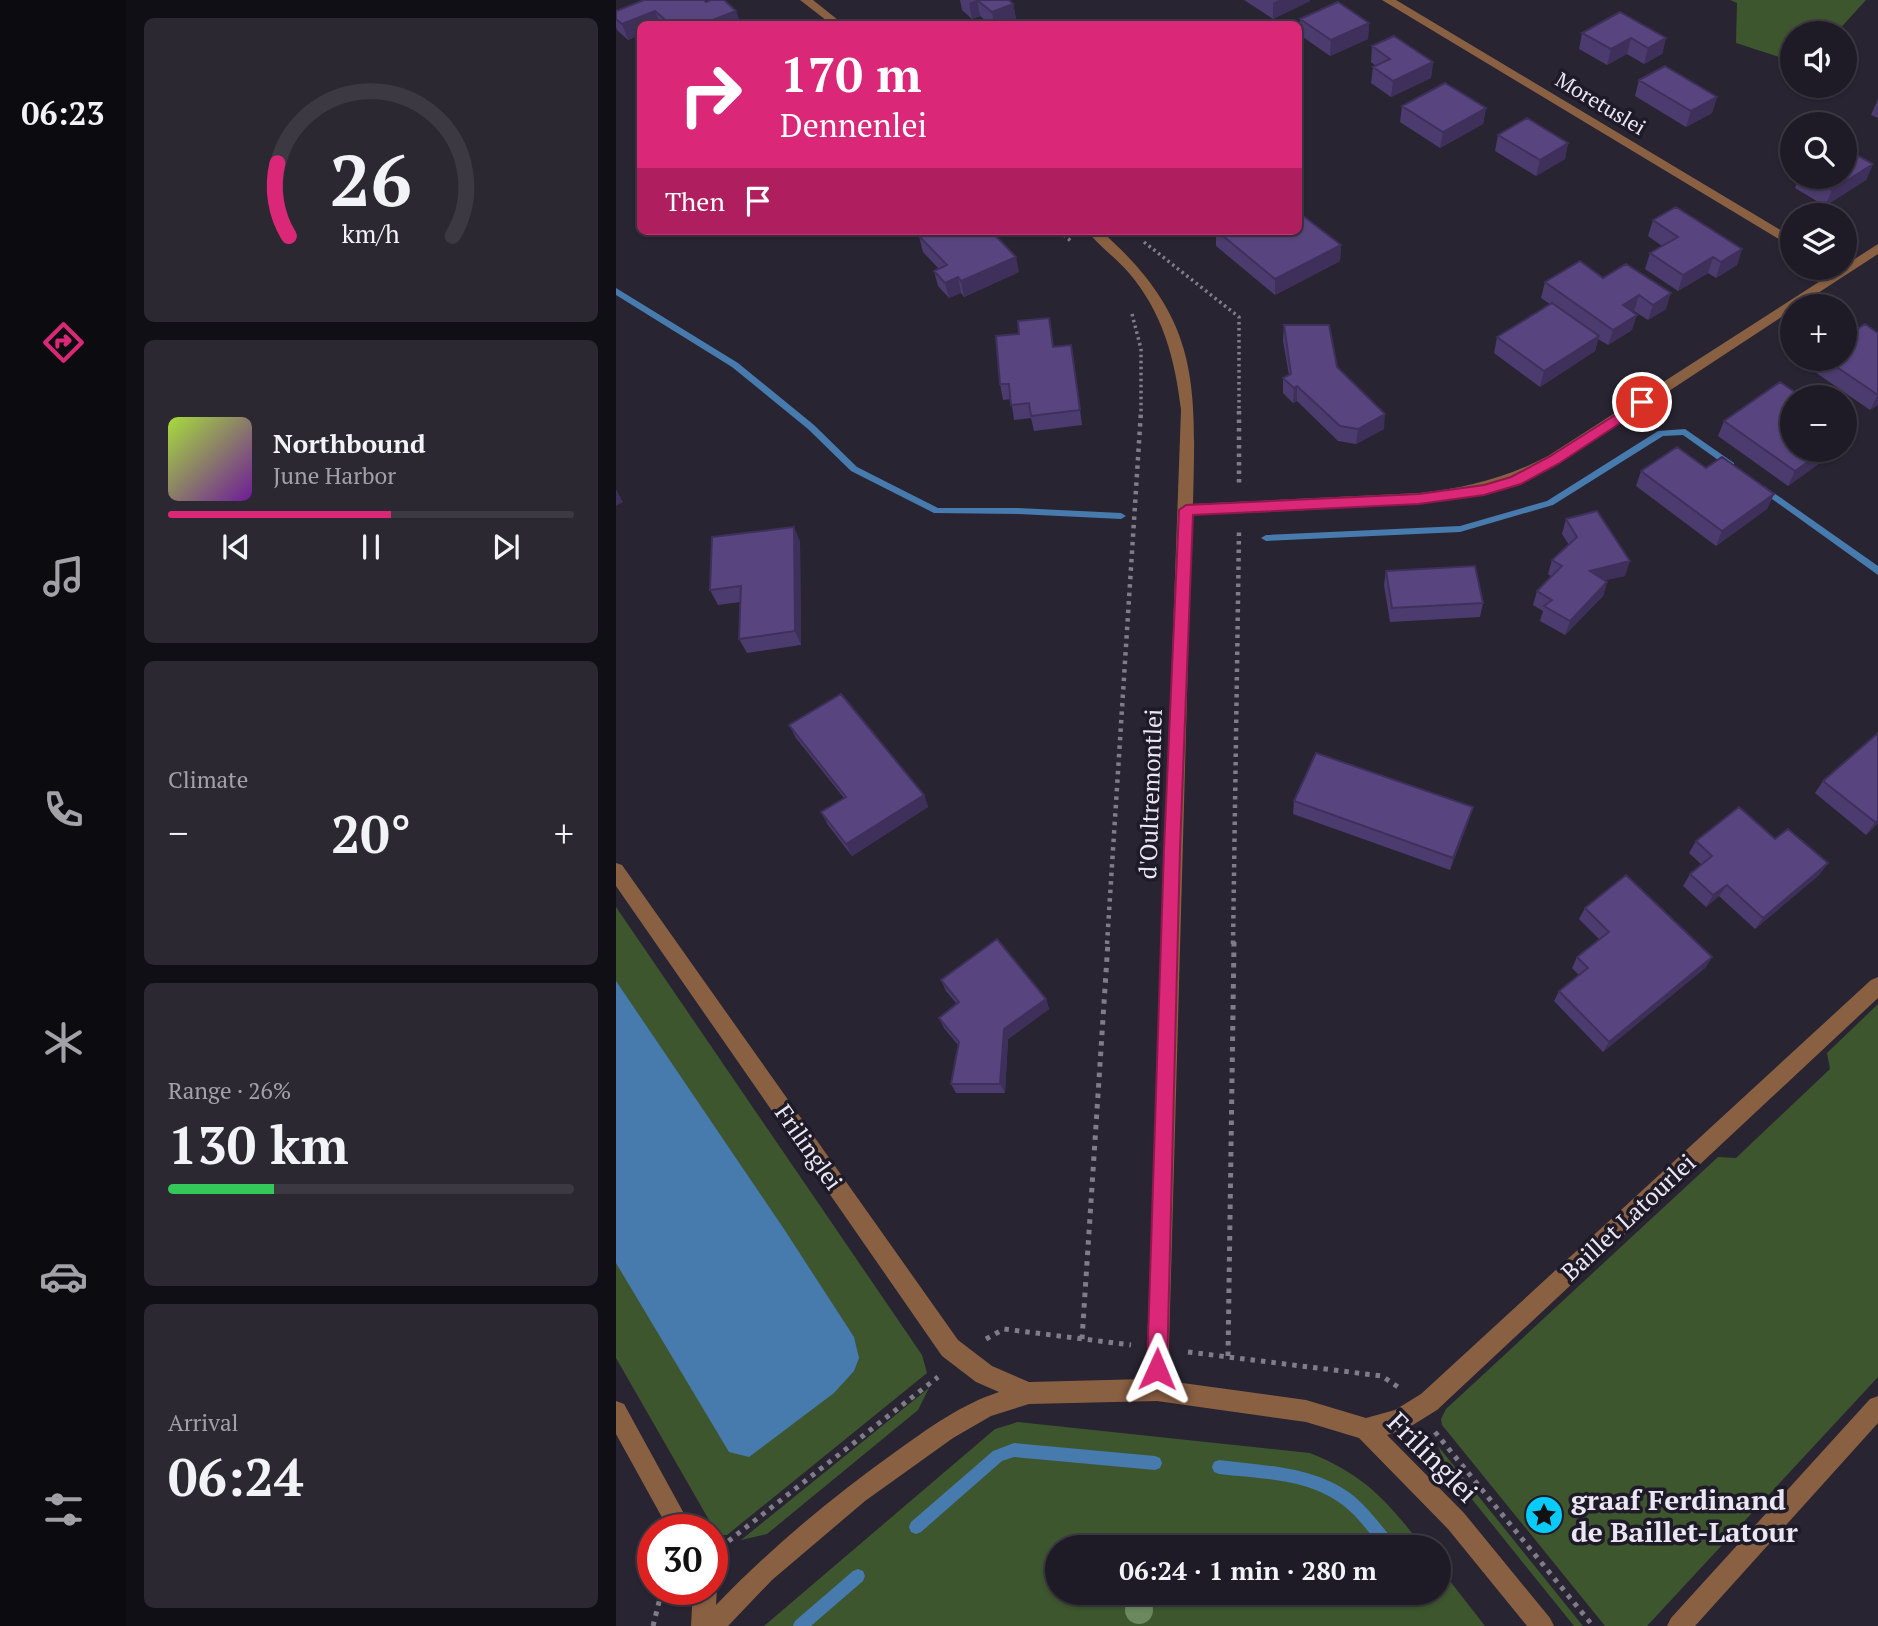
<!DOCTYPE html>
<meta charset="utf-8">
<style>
:root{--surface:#1e1b26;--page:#2b2832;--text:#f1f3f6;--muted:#a1a1a7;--line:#3c3943;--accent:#db2777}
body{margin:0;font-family:"PT Serif",serif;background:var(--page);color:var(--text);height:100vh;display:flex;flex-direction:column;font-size:26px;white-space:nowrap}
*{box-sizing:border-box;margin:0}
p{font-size:23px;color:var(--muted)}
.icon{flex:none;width:38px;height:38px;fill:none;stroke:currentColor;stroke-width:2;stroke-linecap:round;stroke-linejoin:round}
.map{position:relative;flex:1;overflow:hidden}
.details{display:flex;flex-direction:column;gap:18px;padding:18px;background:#100f15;width:490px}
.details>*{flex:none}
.hud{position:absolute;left:21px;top:21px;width:665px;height:214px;border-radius:10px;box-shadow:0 2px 5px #0004,0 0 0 2px var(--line);background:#db2777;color:#fff;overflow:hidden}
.controls{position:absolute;left:1164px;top:21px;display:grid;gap:14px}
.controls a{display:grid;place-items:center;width:77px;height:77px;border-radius:50%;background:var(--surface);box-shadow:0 2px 5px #0004,0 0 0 2px var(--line);font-size:35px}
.speed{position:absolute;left:21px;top:1514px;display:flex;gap:14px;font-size:35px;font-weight:700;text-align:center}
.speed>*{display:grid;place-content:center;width:91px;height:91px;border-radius:50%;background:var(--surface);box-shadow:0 2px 5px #0004,0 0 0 2px var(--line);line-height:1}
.speed .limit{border:10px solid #d22;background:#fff;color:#111}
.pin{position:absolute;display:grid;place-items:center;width:60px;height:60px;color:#fff;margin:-30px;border:4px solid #fff;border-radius:50%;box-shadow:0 2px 7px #0007}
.me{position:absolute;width:77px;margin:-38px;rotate:1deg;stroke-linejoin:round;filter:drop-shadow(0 0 5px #0008)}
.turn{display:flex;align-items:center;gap:24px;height:147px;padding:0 28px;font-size:32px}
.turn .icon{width:91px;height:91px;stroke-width:2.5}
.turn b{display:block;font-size:49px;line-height:60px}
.then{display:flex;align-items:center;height:66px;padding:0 28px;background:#0003;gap:14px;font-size:26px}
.big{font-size:52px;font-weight:600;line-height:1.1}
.details .widget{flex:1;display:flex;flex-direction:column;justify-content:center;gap:10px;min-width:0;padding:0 24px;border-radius:10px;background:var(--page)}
.details .dial{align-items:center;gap:0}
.dial svg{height:182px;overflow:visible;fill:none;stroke:var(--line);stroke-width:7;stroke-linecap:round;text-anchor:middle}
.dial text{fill:var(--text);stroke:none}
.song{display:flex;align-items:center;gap:21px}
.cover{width:84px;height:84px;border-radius:10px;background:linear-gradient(135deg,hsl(80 70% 55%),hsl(280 70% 35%))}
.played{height:7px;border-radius:4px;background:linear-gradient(90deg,var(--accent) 55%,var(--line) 55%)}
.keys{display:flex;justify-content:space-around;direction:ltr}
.heat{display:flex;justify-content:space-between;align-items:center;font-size:38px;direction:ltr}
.charge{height:10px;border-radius:5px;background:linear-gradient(90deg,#34c759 26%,var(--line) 0)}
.trip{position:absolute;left:429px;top:1535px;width:406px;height:70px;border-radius:35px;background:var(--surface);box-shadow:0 2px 5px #0004,0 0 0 2px var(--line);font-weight:600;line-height:70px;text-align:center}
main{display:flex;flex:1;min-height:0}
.tab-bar{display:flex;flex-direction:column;width:126px;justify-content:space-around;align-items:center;background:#0c0b0f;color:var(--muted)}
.tab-bar .icon{width:49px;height:49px}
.tab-bar .current{color:var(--accent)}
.tab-bar b{font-size:32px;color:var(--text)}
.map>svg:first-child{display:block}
.green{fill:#3d562e}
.water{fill:#477aad}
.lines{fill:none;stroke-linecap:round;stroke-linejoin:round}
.stream{fill:#477aad;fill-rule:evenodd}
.path-far2{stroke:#807d89;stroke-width:3.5;stroke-dasharray:2.5 3.5;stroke-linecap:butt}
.path-far1{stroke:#807d89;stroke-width:4.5;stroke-dasharray:3.5 5;stroke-linecap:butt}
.path{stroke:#807d89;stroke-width:5;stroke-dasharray:4.5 6;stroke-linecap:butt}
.street{fill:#8a6042;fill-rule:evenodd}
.tree{fill:#6b885f}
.wall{fill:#4c3b6e}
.shaded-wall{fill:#3e305a}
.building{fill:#584580;stroke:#3e305a;stroke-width:2}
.route{fill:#db2777;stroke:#8e194d;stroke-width:2}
.labels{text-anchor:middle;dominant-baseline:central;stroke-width:7;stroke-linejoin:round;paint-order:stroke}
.far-street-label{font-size:21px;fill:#e9e7f1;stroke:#1e1a28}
.street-label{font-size:24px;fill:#e9e7f1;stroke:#1e1a28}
.near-street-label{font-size:28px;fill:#e9e7f1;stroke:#1e1a28}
.near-poi-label{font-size:28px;font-weight:bold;fill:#e9e7f1;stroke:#1e1a28;text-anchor:start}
</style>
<main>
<nav class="tab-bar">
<b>06:23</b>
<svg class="icon current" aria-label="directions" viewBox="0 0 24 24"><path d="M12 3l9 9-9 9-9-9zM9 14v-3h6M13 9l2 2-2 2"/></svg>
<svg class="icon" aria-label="music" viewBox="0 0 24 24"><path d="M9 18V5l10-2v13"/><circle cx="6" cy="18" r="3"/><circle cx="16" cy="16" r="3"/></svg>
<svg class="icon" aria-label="phone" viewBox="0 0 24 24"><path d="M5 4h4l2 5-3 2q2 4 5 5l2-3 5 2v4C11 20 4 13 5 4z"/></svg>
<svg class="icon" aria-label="climate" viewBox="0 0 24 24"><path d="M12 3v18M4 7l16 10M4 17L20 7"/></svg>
<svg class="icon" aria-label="car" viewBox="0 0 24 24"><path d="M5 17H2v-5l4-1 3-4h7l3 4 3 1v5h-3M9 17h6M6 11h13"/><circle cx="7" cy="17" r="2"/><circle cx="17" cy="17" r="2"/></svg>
<svg class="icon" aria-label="filters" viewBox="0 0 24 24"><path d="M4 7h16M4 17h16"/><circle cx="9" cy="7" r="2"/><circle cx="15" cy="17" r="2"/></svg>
</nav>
<section class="details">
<div class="widget dial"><svg viewBox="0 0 100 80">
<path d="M14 69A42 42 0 1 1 86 69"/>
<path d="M14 69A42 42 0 0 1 9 37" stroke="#db2777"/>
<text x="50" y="56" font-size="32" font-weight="700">26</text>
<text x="50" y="72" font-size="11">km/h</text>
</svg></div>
<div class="widget">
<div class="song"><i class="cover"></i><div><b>Northbound</b><p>June Harbor</p></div></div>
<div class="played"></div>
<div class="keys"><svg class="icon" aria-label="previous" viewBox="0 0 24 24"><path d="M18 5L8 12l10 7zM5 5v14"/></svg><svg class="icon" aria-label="pause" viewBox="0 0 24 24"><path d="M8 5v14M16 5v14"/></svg><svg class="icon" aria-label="next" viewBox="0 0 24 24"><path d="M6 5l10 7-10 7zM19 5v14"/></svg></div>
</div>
<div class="widget"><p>Climate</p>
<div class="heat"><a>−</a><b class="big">20°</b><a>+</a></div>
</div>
<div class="widget"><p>Range · 26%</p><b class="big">130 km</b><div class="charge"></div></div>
<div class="widget"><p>Arrival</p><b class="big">06:24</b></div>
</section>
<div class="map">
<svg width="1262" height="1626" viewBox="0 0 1262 1626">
<rect width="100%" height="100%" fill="#282432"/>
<path class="green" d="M 1114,0 L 1250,0 L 1220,33 L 1176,33 L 1176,61 L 1120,43 L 1121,3 Z
M 0,907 L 306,1355 L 311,1373 L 111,1535 L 105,1535 L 97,1527 L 0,1358 Z
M 1262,1004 L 1262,1377 L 1031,1626 L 989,1626 L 826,1425 L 825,1419 L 830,1409 L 1102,1157 L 1120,1158 L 1214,1069 L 1211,1053 Z
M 313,1388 L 302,1410 L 151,1534 L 125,1540 Z
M 402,1422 L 694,1453 C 749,1475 772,1502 807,1547 L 441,1547 L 441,1592 L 822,1592 L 823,1567 L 869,1626 L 148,1626 L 379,1429 Z
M 822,1446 L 967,1626 L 958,1626 L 830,1467 Z"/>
<path class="water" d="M 0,981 L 168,1229 L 238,1337 L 243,1358 L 238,1371 L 218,1393 L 133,1457 L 113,1452 L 0,1263 Z"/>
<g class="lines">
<path class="stream" d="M 0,288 L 122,363 L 198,425 L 241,467 L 322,508 L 402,508 L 505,513 L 510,516 L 505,519 L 402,514 L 318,513 L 235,471 L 192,429 L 116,367 L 0,295 Z
M 1069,429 L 1118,463 L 1118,467 L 1112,467 L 1067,435 L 1047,436 L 937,505 L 844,532 L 650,541 L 645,538 L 650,535 L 844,526 L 931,501 L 1042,431 Z
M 1148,486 L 1262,566 L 1262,575 L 1145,491 L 1144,489 L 1145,487 Z
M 398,1443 L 539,1456 L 544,1458 L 546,1463 L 544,1468 L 539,1470 L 398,1457 L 386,1461 L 305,1532 L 300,1534 L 295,1532 L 293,1527 L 295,1522 L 377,1451 Z
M 603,1460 C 649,1466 701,1466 739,1497 C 754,1510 766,1527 779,1542 L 781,1547 L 765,1547 C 753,1533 743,1518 728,1506 C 693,1478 645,1479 603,1474 L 598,1472 L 596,1467 L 598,1462 Z
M 242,1569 L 247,1571 L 249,1576 L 247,1581 L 195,1626 L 177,1626 L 179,1621 L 237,1571 Z"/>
<path class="path-far2" d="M 443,231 L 455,241
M 528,242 L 623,317 L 623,413
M 516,314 L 525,349 L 525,413"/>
<path class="path-far1" d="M 623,411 L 623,484
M 491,944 L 525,411
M 617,944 L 623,531"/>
<path class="path" d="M 370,1339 L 388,1329 L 515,1345
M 466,1339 L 492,942
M 572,1352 L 766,1376 L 782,1387
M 612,1356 L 618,942
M 819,1432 L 977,1626
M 96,1554 L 322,1377
M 37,1626 L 45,1594 L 52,1589"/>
<path class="street" d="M 184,0 L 197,0 L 227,24 L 215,24 Z
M 766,0 L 780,0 L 1176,237 L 1176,247 Z
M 471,231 L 485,231 C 584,318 580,382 577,504 L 803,493 C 850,488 890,478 932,456 L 1262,244 L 1262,254 L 1182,306 L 1176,306 L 1176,310 L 942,464 C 870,501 805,504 725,508 C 676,511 626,513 576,515 L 552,1381 L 690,1400 L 750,1418 L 779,1410 L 805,1394 L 1255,980 L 1262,977 L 1262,998 L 821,1410 L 792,1428 L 771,1435 L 848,1513 L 934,1618 L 938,1626 L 911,1626 L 832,1529 L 743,1438 L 690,1422 L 541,1401 L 413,1404 L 375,1416 L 337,1438 L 249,1501 L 156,1580 L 112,1626 L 75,1626 L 77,1589 L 96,1589 L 97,1581 L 101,1589 L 100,1605 C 156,1547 217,1496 282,1450 C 314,1427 346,1404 383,1392 L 360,1382 L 326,1356 L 0,886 L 0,863 L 6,865 L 342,1340 L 376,1366 L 413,1382 L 530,1379 L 565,410 C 559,359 547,313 513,273 C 500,258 483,246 471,231 Z
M 1262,1396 L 1262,1423 L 1079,1626 L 1051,1626 L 1055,1618 L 1254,1399 Z
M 0,1401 L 8,1404 L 77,1530 L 53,1530 L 0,1434 Z"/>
</g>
<circle class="tree" cx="523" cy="1610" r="14"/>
<path class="wall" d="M 344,0 L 393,0 L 397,4 L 400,19 L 387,24 L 374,24 L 364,16 L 356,19 L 346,10 Z
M 628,0 L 694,0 L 694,1 L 657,19 Z
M 90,2 L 125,24 L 24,24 L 24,35 L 12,40 L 1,30 L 0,27 L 0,11 Z
M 684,19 L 753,23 L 752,39 L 714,56 L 684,35 Z
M 966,33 L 1050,38 L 1046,54 L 1028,64 L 1011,54 L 991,65 L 963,49 Z
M 756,46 L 817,62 L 815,78 L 775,97 L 755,83 L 757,67 L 760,66 L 755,62 Z
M 1023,80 L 1101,97 L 1096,113 L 1070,127 L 1019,96 Z
M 1262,99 L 1262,118 L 1255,115 Z
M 786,106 L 870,108 L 867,124 L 824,148 L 784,122 Z
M 882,135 L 952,143 L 949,159 L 920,176 L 879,151 Z
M 1257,164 L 1250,180 L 1209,206 L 1179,188 L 1183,177 L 1228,177 Z
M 1037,220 L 1126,249 L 1121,265 L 1100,278 L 1092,273 L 1062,291 L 1029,269 L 1034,253 L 1046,246 L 1032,236 Z
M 600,231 L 682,231 L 725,245 L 724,261 L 659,295 L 600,246 Z
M 303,236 L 403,272 L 348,297 L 345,293 L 333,298 L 322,286 L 318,271 L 323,269 L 307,252 Z
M 987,278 L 1050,309 L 1032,320 L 1018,311 L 1017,312 L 1016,330 L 992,345 L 982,339 L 979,351 L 924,387 L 878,353 L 881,337 L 934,304 L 925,298 L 929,282 Z
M 668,325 L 721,367 L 768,429 L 740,444 L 722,441 L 681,401 L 677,403 L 667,393 L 667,378 L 673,375 L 667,341 Z
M 1262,333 L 1262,405 L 1254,410 L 1196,370 L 1201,359 L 1228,359 Z
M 455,345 L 466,425 L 418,431 L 415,418 L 398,420 L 395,399 L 387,400 L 384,384 L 437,347 Z
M 1108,421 L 1222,450 L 1172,486 L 1102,436 Z
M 1090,468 L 1158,494 L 1151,509 L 1100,546 L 1020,486 L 1025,471 Z
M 950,519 L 1009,576 L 989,580 L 991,582 L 987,596 L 949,635 L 924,621 L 927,611 L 917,605 L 921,591 L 935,576 L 932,574 L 936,560 L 953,545 L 946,534 Z
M 184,541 L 185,645 L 131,653 L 123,639 L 124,602 L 102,605 L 94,590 Z
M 770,571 L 867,603 L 864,617 L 774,622 L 768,585 Z
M 173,725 L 308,795 L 312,807 L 236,856 L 212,825 L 205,812 L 228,798 L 180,738 Z
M 1207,781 L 1262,823 L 1250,835 L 1199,793 Z
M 678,801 L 853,820 L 834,870 L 677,814 Z
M 1159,839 L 1212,863 L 1203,875 L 1139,929 L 1103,896 L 1090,907 L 1067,886 L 1074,874 L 1086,865 L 1073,853 L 1080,841 Z
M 969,908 L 1096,957 L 1089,968 L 987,1052 L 938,1001 L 943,991 L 963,975 L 956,968 L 961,957 L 983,939 L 963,919 Z
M 325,980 L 430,999 L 433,1009 L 392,1039 L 389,1093 L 340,1093 L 335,1084 L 342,1045 L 328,1028 L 323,1018 L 341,1004 L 330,991 Z"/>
<path class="shaded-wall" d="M 361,0 L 364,16 L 356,19 L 353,3 Z
M 663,0 L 694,0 L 694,1 L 657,19 L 657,3 Z
M 397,4 L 400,19 L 387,24 L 378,24 L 376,12 Z
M 39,11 L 44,24 L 24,24 L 24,35 L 12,40 L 6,24 Z
M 120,11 L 125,24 L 86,24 Z
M 753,23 L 752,39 L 714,56 L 715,40 Z
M 1015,38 L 1011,54 L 991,65 L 995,49 Z
M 1050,38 L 1046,54 L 1028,64 L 1032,48 Z
M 817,62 L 815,78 L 775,97 L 777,81 Z
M 1101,97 L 1096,113 L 1070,127 L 1075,111 Z
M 870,108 L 867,124 L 824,148 L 827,132 Z
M 952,143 L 949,159 L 920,176 L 924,160 Z
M 1257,164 L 1250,180 L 1209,206 L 1216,190 Z
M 725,245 L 724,261 L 659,295 L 659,279 Z
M 1126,249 L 1121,265 L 1100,278 L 1105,262 Z
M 400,257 L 403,272 L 348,297 L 345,281 Z
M 1097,257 L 1092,273 L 1062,291 L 1067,275 Z
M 342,277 L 345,293 L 333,298 L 329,283 Z
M 1055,293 L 1050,309 L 1032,320 L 1037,305 Z
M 1023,295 L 1018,311 L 1002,321 L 1007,305 Z
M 1021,315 L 1016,330 L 992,345 L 997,330 Z
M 983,336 L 979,351 L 924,387 L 928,371 Z
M 681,386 L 681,401 L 677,403 L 678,388 Z
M 1262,395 L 1262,405 L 1254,410 Z
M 769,414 L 768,429 L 740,444 L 742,429 Z
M 1235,430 L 1228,444 L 1228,435 Z
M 1208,450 L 1222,450 L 1172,486 L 1179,471 Z
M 0,489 L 7,502 L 0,506 Z
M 1158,494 L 1151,509 L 1100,546 L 1106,531 Z
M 178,527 L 184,541 L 185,645 L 179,631 Z
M 1014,561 L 1009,576 L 969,585 L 974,571 Z
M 991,582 L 987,596 L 949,635 L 954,621 Z
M 308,795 L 312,807 L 236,856 L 230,844 Z
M 857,807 L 853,820 L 834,870 L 837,858 Z
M 1262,820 L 1262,823 L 1250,835 L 1259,822 Z
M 1212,863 L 1203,875 L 1139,929 L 1147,918 Z
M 1111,885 L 1103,896 L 1090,907 L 1097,895 Z
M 1096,957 L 1089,968 L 987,1052 L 993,1042 Z
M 430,999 L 433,1009 L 392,1039 L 389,1093 L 384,1084 L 388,1029 Z"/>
<path class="building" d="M 28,0 L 88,0 L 90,2 L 95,0 L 108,0 L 120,11 L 86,24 L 54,24 L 39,11 L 6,24 L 0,19 L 0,11 Z
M 361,0 L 393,0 L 397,4 L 376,12 Z
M 722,2 L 753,23 L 715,40 L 684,19 Z
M 1004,12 L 1050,38 L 1032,48 L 1015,38 L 995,49 L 966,33 Z
M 778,36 L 817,62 L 777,81 L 757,67 L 774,59 L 756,46 Z
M 1049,66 L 1101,97 L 1075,111 L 1023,80 Z
M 829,83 L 870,108 L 827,132 L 786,106 Z
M 911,118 L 952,143 L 924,160 L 882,135 Z
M 1228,148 L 1257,164 L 1216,190 L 1194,177 L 1228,177 Z
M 1060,207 L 1126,249 L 1105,262 L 1097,257 L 1067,275 L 1034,253 L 1062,237 L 1037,220 Z
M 682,212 L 725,245 L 659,279 L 601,231 L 682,231 Z
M 315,231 L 375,231 L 400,257 L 345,281 L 342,277 L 329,283 L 318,271 L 331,265 L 303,236 Z
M 964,261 L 987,278 L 1010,264 L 1055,293 L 1037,305 L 1023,295 L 1007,305 L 1021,315 L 997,330 L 929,282 Z
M 936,303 L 983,336 L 928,371 L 881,337 Z
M 433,318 L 437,347 L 455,345 L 464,410 L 415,416 L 413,403 L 395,405 L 393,384 L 384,384 L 380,336 L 403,334 L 402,321 Z
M 1249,324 L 1262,333 L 1262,395 L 1209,359 L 1228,359 L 1228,338 Z
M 668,325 L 713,325 L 721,367 L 769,414 L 742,429 L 724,426 L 681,386 L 678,388 L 667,378 L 675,374 Z
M 1164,382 L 1186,397 L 1176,397 L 1176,450 L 1208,450 L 1179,471 L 1108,421 Z
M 1228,426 L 1235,430 L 1228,435 Z
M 1061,447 L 1090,468 L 1106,457 L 1158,494 L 1106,531 L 1025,471 Z
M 981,511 L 1014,561 L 974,571 L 991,582 L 954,621 L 928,606 L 936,600 L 921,591 L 946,566 L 936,560 L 961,537 L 950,519 Z
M 178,527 L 179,631 L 123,639 L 125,586 L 94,590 L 96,537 Z
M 859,566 L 867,603 L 776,608 L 770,571 Z
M 225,694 L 308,795 L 230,844 L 205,812 L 230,797 L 173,725 Z
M 1262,733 L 1262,820 L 1259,822 L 1207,781 Z
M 700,753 L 857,807 L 837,858 L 678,801 Z
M 1123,807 L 1159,839 L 1172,829 L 1212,863 L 1147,918 L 1111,885 L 1097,895 L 1074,874 L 1096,856 L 1080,841 Z
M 1010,875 L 1096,957 L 993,1042 L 943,991 L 972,968 L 961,957 L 993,932 L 969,908 Z
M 381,939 L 430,999 L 388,1029 L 384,1084 L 335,1084 L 343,1042 L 323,1018 L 343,1002 L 325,980 Z"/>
<path class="route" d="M 1026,398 L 1030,399 L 1030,406 L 942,464 L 905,484 L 868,495 L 803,504 L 577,515 L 564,849 L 551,1369 L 548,1376 L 541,1379 L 534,1376 L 531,1369 L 548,849 L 563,510 L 570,505 L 803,494 L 868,485 L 895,477 L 933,457 Z"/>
<defs>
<symbol id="sight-disc" viewBox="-11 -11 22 22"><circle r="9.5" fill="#07cbf9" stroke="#1e1a28"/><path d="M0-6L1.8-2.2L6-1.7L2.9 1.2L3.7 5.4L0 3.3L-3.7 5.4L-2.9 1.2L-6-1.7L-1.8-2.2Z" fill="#111"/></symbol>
</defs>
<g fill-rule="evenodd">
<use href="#sight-disc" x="906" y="1493" width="44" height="44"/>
</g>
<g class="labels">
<g class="far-street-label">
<text transform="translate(985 103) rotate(31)">Moretuslei</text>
</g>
<g class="street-label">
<text transform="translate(534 794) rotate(-88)">d'Oultremontlei</text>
<text transform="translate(193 1147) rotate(55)">Frilinglei</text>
<text transform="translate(1012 1217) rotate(-43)">Baillet Latourlei</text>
</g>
<g class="near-street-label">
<text transform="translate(817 1457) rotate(45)">Frilinglei</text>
</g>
<g class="near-poi-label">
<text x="955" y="1499">graaf Ferdinand<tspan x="955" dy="32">de Baillet-Latour</tspan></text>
</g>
</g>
</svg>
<div class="controls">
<a><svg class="icon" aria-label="sound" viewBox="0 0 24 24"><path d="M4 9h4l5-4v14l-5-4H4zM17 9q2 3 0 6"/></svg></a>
<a><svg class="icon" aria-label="search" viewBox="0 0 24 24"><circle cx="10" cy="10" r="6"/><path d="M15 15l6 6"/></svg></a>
<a><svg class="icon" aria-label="layers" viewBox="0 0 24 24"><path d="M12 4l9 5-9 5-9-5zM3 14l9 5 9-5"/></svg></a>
<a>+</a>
<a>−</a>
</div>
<div class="speed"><div class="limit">30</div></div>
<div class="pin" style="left:1026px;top:402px;background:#d93025"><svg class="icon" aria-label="arrive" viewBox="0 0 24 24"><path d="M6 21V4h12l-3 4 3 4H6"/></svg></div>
<svg class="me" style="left:541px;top:1369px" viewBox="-20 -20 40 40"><path d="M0-17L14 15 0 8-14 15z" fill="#db2777" stroke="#fff" stroke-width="4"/></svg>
<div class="trip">06:24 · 1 min · 280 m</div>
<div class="hud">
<div class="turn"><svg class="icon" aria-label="right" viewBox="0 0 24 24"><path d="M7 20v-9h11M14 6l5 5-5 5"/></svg><div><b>170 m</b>Dennenlei</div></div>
<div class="then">Then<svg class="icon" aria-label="arrive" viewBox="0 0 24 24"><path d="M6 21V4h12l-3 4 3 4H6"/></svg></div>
</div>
</div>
</main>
